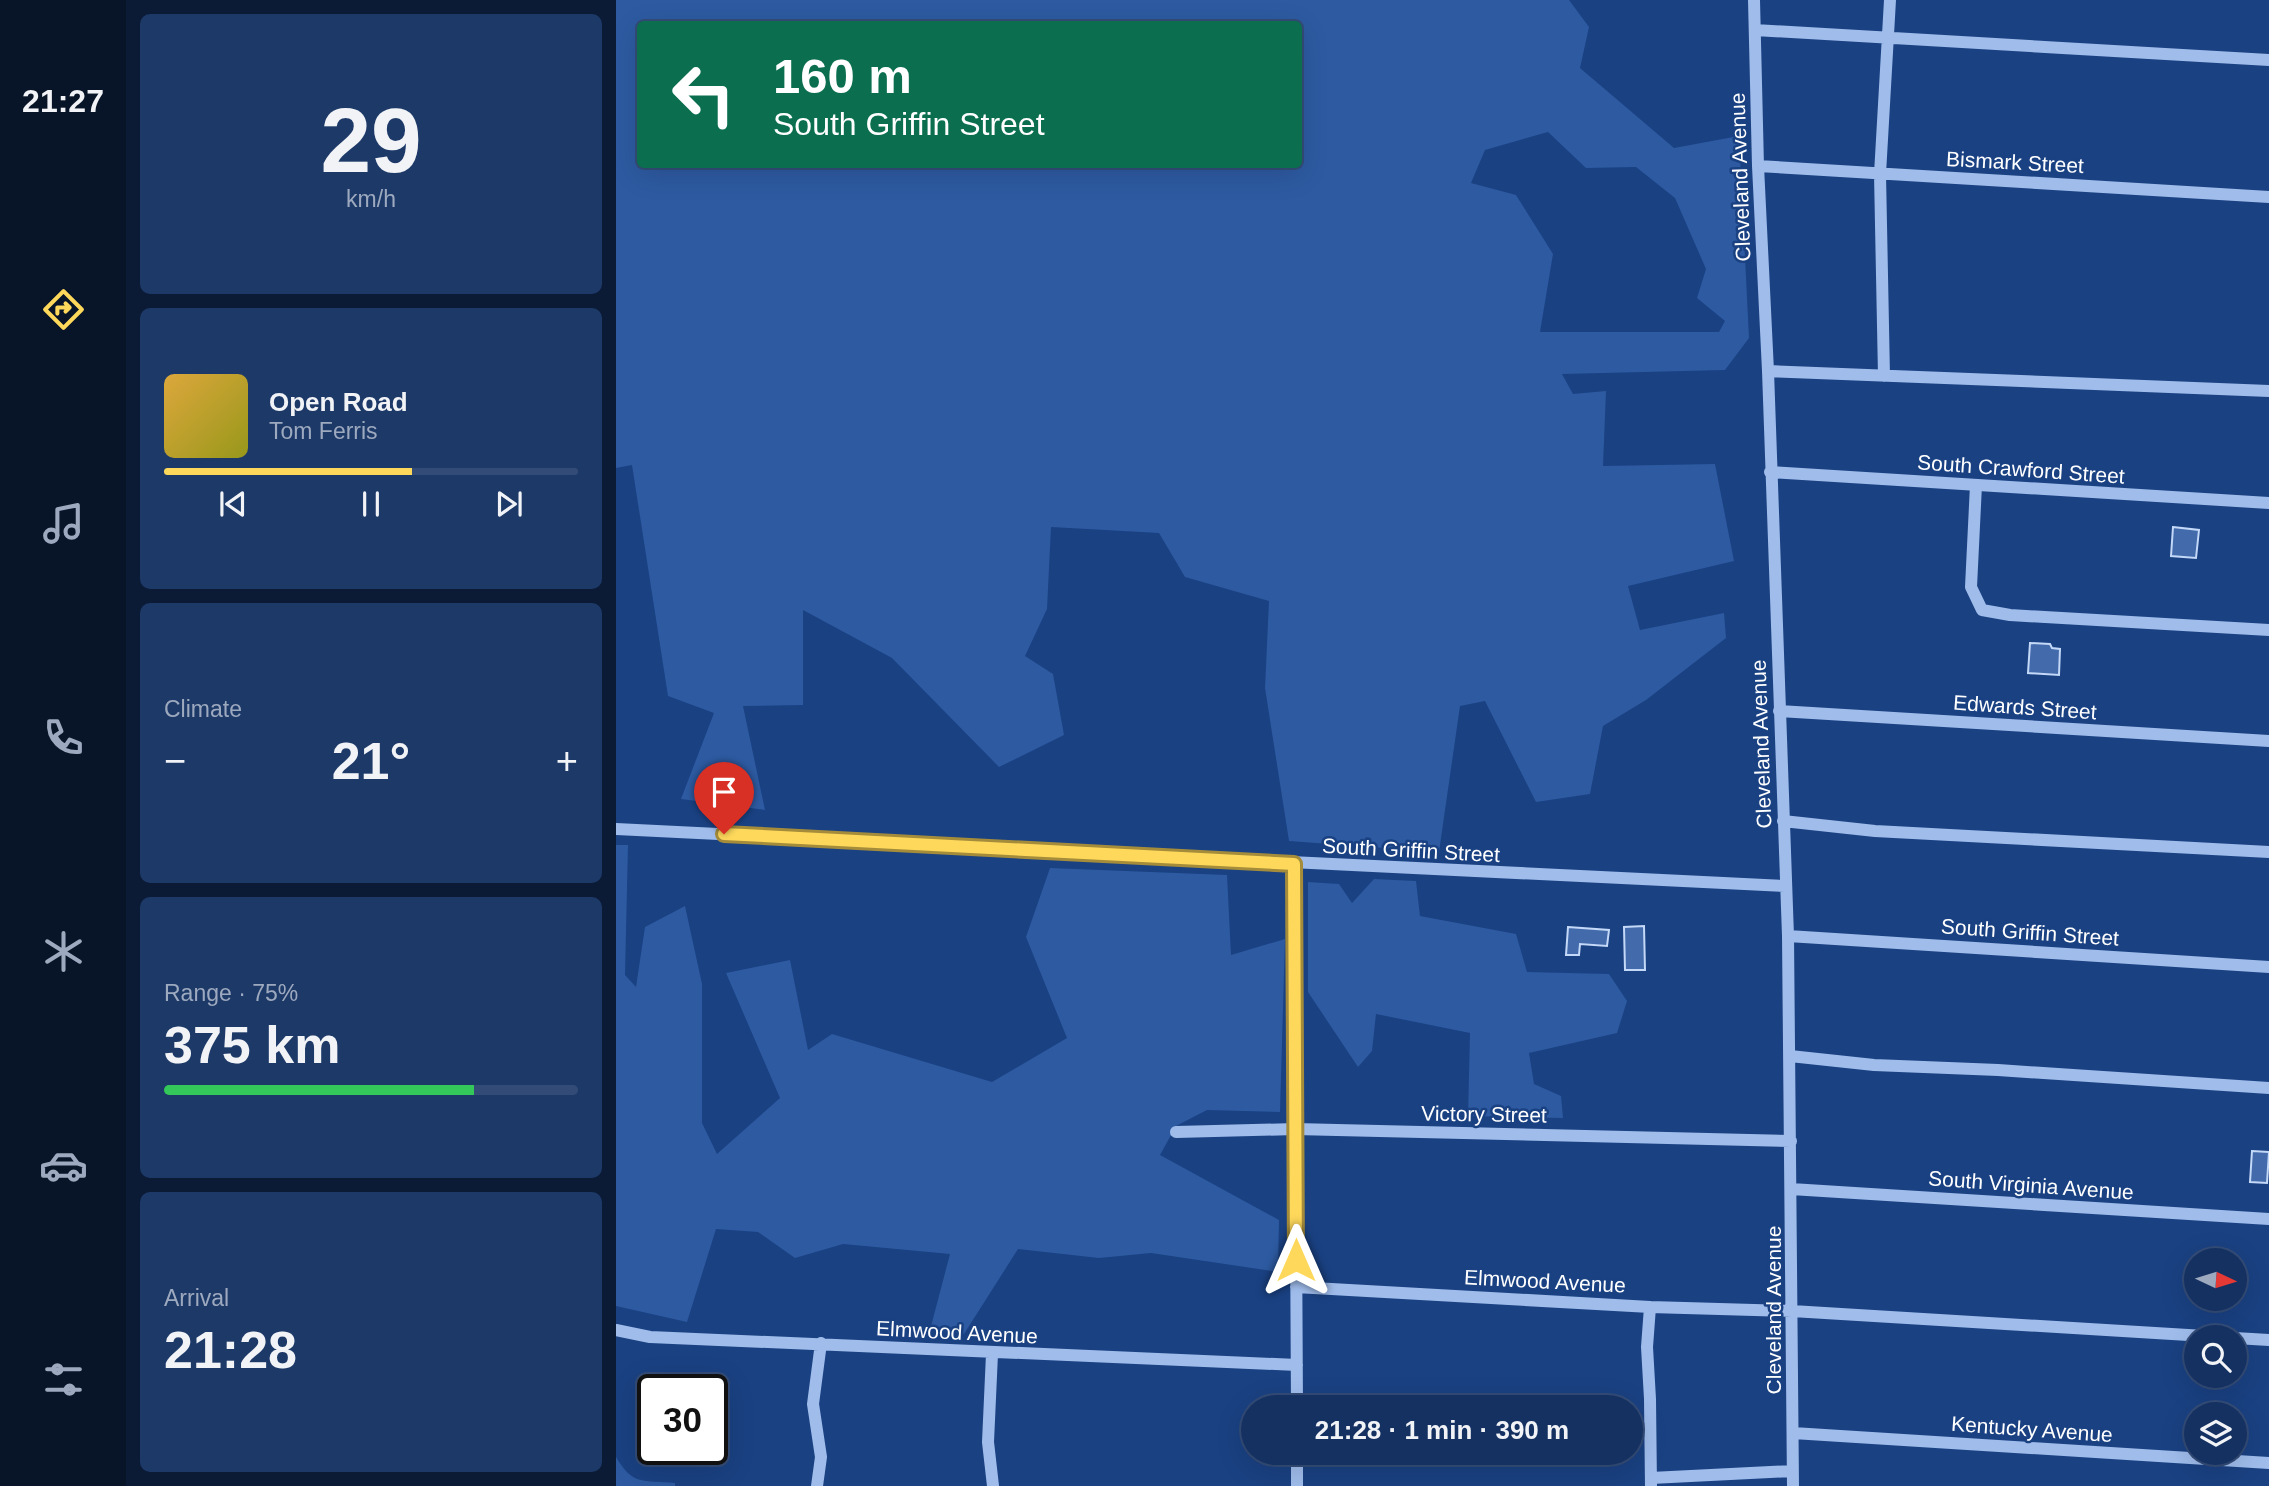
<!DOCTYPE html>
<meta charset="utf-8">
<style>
:root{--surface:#143162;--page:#1d3968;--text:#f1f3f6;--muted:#9da9be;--line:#334c77;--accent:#fdd85b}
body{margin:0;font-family:Helvetica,sans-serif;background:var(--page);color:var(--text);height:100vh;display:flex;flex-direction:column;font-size:26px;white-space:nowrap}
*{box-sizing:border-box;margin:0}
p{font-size:23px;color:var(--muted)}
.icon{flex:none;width:38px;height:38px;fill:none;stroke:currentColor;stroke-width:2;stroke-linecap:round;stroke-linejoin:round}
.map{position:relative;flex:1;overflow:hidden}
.drawer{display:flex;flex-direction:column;gap:14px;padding:14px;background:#0b1b36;width:490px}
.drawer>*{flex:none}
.banner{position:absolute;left:21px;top:21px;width:665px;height:147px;border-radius:7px;box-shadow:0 7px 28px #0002,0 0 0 2px var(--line);background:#0b6e4f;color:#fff;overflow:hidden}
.needle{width:46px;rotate:94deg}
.buttons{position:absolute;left:1568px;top:1248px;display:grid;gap:14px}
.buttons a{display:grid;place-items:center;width:63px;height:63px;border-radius:50%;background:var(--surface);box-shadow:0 7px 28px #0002,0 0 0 2px var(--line);font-size:35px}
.speed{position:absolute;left:21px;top:1374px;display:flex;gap:14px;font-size:35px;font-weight:700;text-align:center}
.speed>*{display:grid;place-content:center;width:91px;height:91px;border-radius:50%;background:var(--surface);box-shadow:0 7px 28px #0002,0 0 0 2px var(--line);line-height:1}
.speed .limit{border:4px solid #111;border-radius:10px;background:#fff;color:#111}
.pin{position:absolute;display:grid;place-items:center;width:60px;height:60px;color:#fff;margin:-72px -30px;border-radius:50% 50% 50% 0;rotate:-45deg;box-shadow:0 0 7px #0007}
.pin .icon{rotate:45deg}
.me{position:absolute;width:77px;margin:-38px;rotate:0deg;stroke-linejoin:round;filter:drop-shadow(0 0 5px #0008)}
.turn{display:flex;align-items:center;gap:24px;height:147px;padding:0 21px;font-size:32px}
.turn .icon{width:91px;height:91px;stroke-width:2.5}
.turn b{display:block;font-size:49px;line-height:60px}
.big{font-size:52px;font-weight:600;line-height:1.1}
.drawer .card{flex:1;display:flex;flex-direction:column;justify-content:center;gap:10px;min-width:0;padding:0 24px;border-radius:10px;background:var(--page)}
.drawer .dial{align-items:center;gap:0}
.dial b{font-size:91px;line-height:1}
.song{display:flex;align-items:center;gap:21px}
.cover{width:84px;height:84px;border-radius:10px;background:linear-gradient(135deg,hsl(40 70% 55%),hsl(60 70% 35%))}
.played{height:7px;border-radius:4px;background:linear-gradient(90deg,var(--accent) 60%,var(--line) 60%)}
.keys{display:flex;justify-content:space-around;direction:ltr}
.heat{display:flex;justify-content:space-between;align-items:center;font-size:38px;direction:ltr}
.charge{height:10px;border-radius:5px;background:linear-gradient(90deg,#34c759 75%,var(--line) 0)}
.trip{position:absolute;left:625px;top:1395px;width:402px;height:70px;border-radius:35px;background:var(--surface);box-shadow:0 7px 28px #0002,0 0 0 2px var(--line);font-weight:600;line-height:70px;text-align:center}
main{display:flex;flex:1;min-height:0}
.dock{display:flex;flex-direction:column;width:126px;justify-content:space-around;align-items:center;background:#081427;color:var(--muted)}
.dock .icon{width:49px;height:49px}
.dock .selected{color:var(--accent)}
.dock b{font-size:32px;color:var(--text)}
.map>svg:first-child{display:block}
.green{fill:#2d5aa1;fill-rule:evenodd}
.building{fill:#436bab;stroke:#c4d8f8;stroke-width:2}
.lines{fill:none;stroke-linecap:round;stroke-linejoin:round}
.minor{stroke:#9fbceb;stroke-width:12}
.route-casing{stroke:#a48c3b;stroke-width:18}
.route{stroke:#fdd85b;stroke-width:12}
.labels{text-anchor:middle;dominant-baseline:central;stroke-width:5;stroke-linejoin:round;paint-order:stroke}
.street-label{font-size:21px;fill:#fff;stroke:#1a4182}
</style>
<main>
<nav class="dock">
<b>21:27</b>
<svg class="icon selected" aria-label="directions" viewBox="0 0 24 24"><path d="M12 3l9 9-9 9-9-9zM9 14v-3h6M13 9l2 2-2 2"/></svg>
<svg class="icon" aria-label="music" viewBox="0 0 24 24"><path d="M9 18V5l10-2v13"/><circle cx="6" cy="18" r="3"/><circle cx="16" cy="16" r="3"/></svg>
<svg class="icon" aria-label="phone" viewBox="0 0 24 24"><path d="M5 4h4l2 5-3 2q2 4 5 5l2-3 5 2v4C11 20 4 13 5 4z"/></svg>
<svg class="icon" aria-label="climate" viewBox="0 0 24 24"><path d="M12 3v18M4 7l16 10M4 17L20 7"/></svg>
<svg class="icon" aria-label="car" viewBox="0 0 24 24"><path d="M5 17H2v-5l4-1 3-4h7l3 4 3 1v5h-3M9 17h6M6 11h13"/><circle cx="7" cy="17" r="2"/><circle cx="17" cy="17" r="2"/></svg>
<svg class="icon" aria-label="filters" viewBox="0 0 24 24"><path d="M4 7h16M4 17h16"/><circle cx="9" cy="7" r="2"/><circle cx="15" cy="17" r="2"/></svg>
</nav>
<section class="drawer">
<div class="card dial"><b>29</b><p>km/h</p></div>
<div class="card">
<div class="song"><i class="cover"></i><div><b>Open Road</b><p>Tom Ferris</p></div></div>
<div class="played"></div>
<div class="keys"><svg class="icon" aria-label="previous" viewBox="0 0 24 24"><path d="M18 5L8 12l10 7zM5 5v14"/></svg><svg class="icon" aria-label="pause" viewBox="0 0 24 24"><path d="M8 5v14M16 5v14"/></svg><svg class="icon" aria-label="next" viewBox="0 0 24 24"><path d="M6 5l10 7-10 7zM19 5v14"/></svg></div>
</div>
<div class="card"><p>Climate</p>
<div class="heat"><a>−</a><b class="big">21°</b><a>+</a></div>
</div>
<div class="card"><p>Range · 75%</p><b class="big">375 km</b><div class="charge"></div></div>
<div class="card"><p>Arrival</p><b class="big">21:28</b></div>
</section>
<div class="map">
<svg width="1653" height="1486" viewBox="0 0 1653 1486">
<rect width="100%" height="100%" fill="#1a4182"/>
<path class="green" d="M 0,0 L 953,0 L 973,27 L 964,68 L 1058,148 L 1123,136 L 1133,338 L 1109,370 L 946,374 L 957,394 L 990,391 L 987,466 L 1099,464 L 1118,561 L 1012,586 L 1024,630 L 1108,613 L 1110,638 L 1030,700 L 987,726 L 974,794 L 920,802 L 869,701 L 844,706 L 823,852 L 673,841 L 649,688 L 653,601 L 569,577 L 543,533 L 435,527 L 431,609 L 409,656 L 437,674 L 448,735 L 383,767 L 276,658 L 187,610 L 187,705 L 127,706 L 149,810 L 65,799 L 98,713 L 52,696 L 16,465 L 0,468 ZM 24,24 L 682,24 L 682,164 L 24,164 ZM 932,132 L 970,168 L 1020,167 L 1059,198 L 1090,269 L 1081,298 L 1109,321 L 1103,332 L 924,332 L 937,254 L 900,195 L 855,183 L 869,150 Z
M 0,845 L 12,845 L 9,975 L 20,987 L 29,927 L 69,906 L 86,984 L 86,1123 L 101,1154 L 164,1098 L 110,973 L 174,960 L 192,1050 L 216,1034 L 376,1082 L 451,1038 L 410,937 L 434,868 L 611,875 L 615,955 L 669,939 L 664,1112 L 591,1110 L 560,1126 L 544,1155 L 663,1220 L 662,1272 L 535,1253 L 483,1258 L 402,1249 L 348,1334 L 314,1330 L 334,1254 L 227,1244 L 179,1258 L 142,1232 L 100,1229 L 71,1322 L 0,1306 Z
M 758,879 L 800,881 L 804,916 L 900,934 L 911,972 L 993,974 L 1011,1001 L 1001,1033 L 913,1053 L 918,1084 L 945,1096 L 947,1118 L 852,1116 L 854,1033 L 760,1014 L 756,1051 L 742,1067 L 692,992 L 692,882 L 723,884 L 736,903 Z
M 0,1457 C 17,1486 27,1480 59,1483 L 59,1486 L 0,1486 Z"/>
<path class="building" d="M 1557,527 L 1583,530 L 1580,558 L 1555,556 Z
M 1414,643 L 1434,644 L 1436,648 L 1444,649 L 1443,675 L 1412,673 Z
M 1028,926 L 1029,970 L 1009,970 L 1008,927 Z
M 952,927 L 993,930 L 991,946 L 964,944 L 963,955 L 950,955 Z
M 1636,1151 L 1653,1152 L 1651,1183 L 1634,1182 Z
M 1592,1249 L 1610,1250 L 1610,1260 L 1591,1260 Z"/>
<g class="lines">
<path class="minor" d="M 1138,0 L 1142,166 L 1152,371 L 1172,936 L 1177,1486
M 1139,30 L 1653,60
M 1142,166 L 1653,197
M 1152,371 L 1653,391
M 1268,376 L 1264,174 L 1274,0
M 1154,472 L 1653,503
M 1360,485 L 1355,587 L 1366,610 L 1394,615 L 1653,630
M 1163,711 L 1653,741
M 1167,821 L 1259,831 L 1653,852
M 0,829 L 1169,886
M 678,864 L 681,1407
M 1172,936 L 1653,967
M 1174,1056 L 1258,1065 L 1382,1070 L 1653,1088
M 560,1132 L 679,1129 L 1175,1141
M 1175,1189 L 1653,1219
M 680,1287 L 1034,1307 L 1176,1311 L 1605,1337
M 1034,1307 L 1031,1347 L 1034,1399 L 1035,1486
M 0,1330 L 34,1337 L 681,1365
M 1619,1338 L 1653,1340
M 376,1354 L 372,1442 L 377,1486
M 1177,1433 L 1653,1463
M 681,1452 L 681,1486
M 1035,1478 L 1176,1471
M 201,1486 L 205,1457 L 197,1404 L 205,1343"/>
</g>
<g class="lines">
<defs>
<path id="route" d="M 108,834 L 678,864 L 680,1260"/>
</defs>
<use href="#route" class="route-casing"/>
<use href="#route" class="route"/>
</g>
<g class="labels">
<g class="street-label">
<text transform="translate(1399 162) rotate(3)">Bismark Street</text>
<text transform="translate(1124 177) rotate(-92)">Cleveland Avenue</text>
<text transform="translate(1405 469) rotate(4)">South Crawford Street</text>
<text transform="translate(1409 707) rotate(4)">Edwards Street</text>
<text transform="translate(1145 744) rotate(-92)">Cleveland Avenue</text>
<text transform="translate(795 850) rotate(3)">South Griffin Street</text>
<text transform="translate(1414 932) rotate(4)">South Griffin Street</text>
<text transform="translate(868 1114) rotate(1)">Victory Street</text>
<text transform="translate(1415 1185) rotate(4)">South Virginia Avenue</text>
<text transform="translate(929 1281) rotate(3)">Elmwood Avenue</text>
<text transform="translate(1157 1310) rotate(-90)">Cleveland Avenue</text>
<text transform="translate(341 1332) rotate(3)">Elmwood Avenue</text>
<text transform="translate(1416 1429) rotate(4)">Kentucky Avenue</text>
</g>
</g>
</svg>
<div class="buttons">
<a><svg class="needle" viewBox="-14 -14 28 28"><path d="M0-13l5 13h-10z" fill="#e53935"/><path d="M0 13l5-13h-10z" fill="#9da9be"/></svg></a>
<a><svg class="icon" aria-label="search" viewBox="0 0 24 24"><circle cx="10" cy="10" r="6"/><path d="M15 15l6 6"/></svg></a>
<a><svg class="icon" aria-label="layers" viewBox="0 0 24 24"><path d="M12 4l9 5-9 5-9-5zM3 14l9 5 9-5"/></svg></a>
</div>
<div class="speed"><div class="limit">30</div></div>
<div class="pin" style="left:108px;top:834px;background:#d93025"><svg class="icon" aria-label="arrive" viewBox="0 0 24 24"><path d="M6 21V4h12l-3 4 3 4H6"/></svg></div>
<svg class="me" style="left:680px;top:1260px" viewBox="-20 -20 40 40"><path d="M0-17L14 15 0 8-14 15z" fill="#fdd85b" stroke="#fff" stroke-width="4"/></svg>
<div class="trip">21:28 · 1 min · 390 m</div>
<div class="banner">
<div class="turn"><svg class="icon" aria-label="left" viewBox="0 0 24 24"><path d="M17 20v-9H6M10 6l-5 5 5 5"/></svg><div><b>160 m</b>South Griffin Street</div></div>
</div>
</div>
</main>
